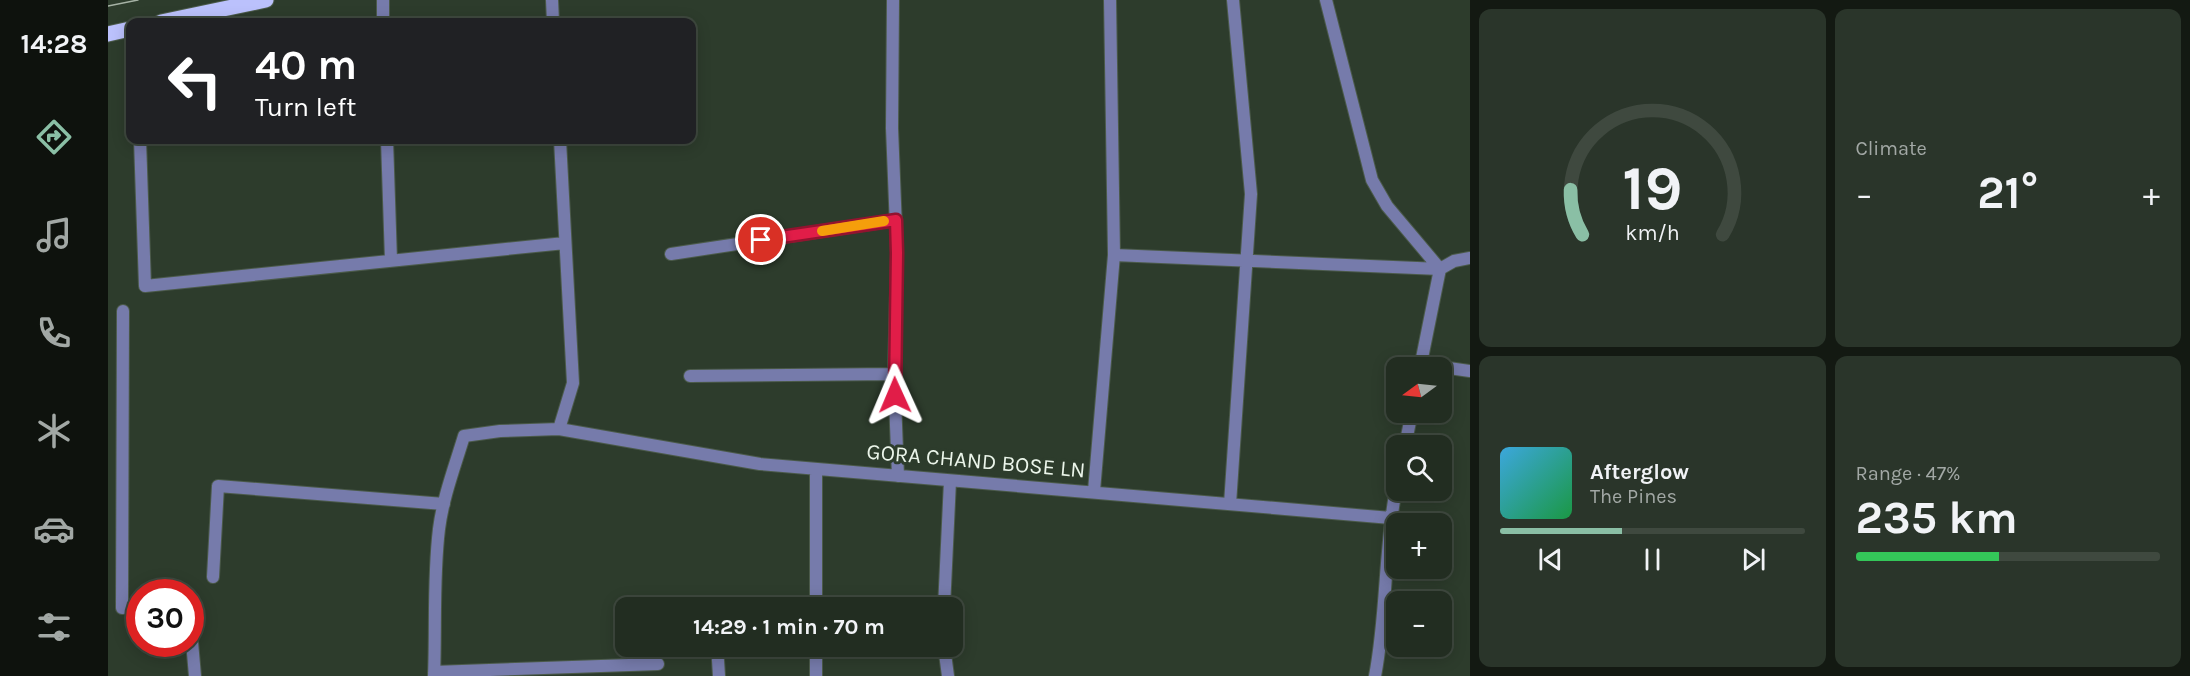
<!DOCTYPE html>
<meta charset="utf-8">
<style>
:root{--surface:#222d21;--page:#2a352a;--text:#f1f3f6;--muted:#a2a8a5;--line:#3f493f;--accent:#8abfa5}
body{margin:0;font-family:Karla,sans-serif;background:var(--page);color:var(--text);height:100vh;display:flex;flex-direction:column;font-size:22px;white-space:nowrap}
*{box-sizing:border-box;margin:0}
p{font-size:20px;color:var(--muted)}
.icon{flex:none;width:33px;height:33px;fill:none;stroke:currentColor;stroke-width:2;stroke-linecap:round;stroke-linejoin:round}
.map{position:relative;flex:1;overflow:hidden}
.drawer{display:flex;flex-direction:column;gap:9px;padding:9px;background:#131912;width:720px}
.drawer>*{flex:none}
.top-card{position:absolute;left:18px;top:18px;width:570px;height:126px;border-radius:12px;box-shadow:0 3px 15px #0003,0 0 0 2px var(--line);background:#202124;color:#fff;overflow:hidden}
.needle{width:39px;rotate:255deg}
.tools{position:absolute;left:1278px;top:357px;display:grid;gap:12px}
.tools a{display:grid;place-items:center;width:66px;height:66px;border-radius:12px;background:var(--surface);box-shadow:0 3px 15px #0003,0 0 0 2px var(--line);font-size:30px}
.speed{position:absolute;left:18px;top:579px;display:flex;gap:12px;font-size:30px;font-weight:700;text-align:center}
.speed>*{display:grid;place-content:center;width:78px;height:78px;border-radius:50%;background:var(--surface);box-shadow:0 3px 15px #0003,0 0 0 2px var(--line);line-height:1}
.speed .limit{border:9px solid #d22;background:#fff;color:#111}
.pin{position:absolute;display:grid;place-items:center;width:51px;height:51px;color:#fff;margin:-26px;border:3px solid #fff;border-radius:50%;box-shadow:0 2px 6px #0007}
.me{position:absolute;width:66px;margin:-33px;rotate:359deg;stroke-linejoin:round;filter:drop-shadow(0 0 4px #0008)}
.turn{display:flex;align-items:center;gap:21px;height:126px;padding:0 30px;font-size:27px}
.turn .icon{width:78px;height:78px;stroke-width:2.5}
.turn b{display:block;font-size:42px;line-height:51px}
.big{font-size:45px;font-weight:700;line-height:1.1}
.drawer .widget{flex:1;display:flex;flex-direction:column;justify-content:center;gap:9px;min-width:0;padding:0 21px;border-radius:12px;background:var(--page)}
.drawer .dial{align-items:center;gap:0}
.dial svg{height:156px;overflow:visible;fill:none;stroke:var(--line);stroke-width:7;stroke-linecap:round;text-anchor:middle}
.dial text{fill:var(--text);stroke:none}
.song{display:flex;align-items:center;gap:18px}
.cover{width:72px;height:72px;border-radius:9px;background:linear-gradient(135deg,hsl(200 70% 55%),hsl(140 70% 35%))}
.played{height:6px;border-radius:3px;background:linear-gradient(90deg,var(--accent) 40%,var(--line) 40%)}
.keys{display:flex;justify-content:space-around;direction:ltr}
.heat{display:flex;justify-content:space-between;align-items:center;font-size:33px;direction:ltr}
.charge{height:9px;border-radius:4px;background:linear-gradient(90deg,#34c759 47%,var(--line) 0)}
.drawer .tiles{flex:1;display:grid;gap:9px;grid-template-columns:repeat(2,1fr)}
.trip{position:absolute;left:507px;top:597px;width:348px;height:60px;border-radius:12px;background:var(--surface);box-shadow:0 3px 15px #0003,0 0 0 2px var(--line);font-weight:700;line-height:60px;text-align:center}
main{display:flex;flex:1;min-height:0}
.menu{display:flex;flex-direction:column;width:108px;justify-content:space-around;align-items:center;background:#0e120d;color:var(--muted)}
.menu .icon{width:42px;height:42px}
.menu .selected{color:var(--accent)}
.menu b{font-size:27px;color:var(--text)}
.map>svg:first-child{display:block}
.lines{fill:none;stroke-linecap:round;stroke-linejoin:round}
.service-casing{stroke:#4b5a4a;stroke-width:14}
.minor-casing{stroke:#4b5a4a;stroke-width:14}
.primary-casing{stroke:#4b5a4a;stroke-width:17}
.service{stroke:#767bab;stroke-width:12}
.minor{stroke:#767bab;stroke-width:12}
.primary{stroke:#bbc1fc;stroke-width:15}
.tram{stroke:#a6b2a5;stroke-width:1.5}
.route-casing{stroke:#92132f;stroke-width:15}
.route{stroke:#e11d48;stroke-width:10}
.slow{stroke:#f59e0b;stroke-width:10}
.labels{text-anchor:middle;dominant-baseline:central;stroke-width:6;stroke-linejoin:round;paint-order:stroke}
.street-label{font-size:22px;fill:#ebf5ea;stroke:#2d3c2c}
</style>
<main>
<nav class="menu">
<b>14:28</b>
<svg class="icon selected" aria-label="directions" viewBox="0 0 24 24"><path d="M12 3l9 9-9 9-9-9zM9 14v-3h6M13 9l2 2-2 2"/></svg>
<svg class="icon" aria-label="music" viewBox="0 0 24 24"><path d="M9 18V5l10-2v13"/><circle cx="6" cy="18" r="3"/><circle cx="16" cy="16" r="3"/></svg>
<svg class="icon" aria-label="phone" viewBox="0 0 24 24"><path d="M5 4h4l2 5-3 2q2 4 5 5l2-3 5 2v4C11 20 4 13 5 4z"/></svg>
<svg class="icon" aria-label="climate" viewBox="0 0 24 24"><path d="M12 3v18M4 7l16 10M4 17L20 7"/></svg>
<svg class="icon" aria-label="car" viewBox="0 0 24 24"><path d="M5 17H2v-5l4-1 3-4h7l3 4 3 1v5h-3M9 17h6M6 11h13"/><circle cx="7" cy="17" r="2"/><circle cx="17" cy="17" r="2"/></svg>
<svg class="icon" aria-label="filters" viewBox="0 0 24 24"><path d="M4 7h16M4 17h16"/><circle cx="9" cy="7" r="2"/><circle cx="15" cy="17" r="2"/></svg>
</nav>
<div class="map">
<svg width="1362" height="676" viewBox="0 0 1362 676">
<rect width="100%" height="100%" fill="#2d3c2c"/>
<g class="lines">
<defs>
<path id="service" d="M 15,311 L 14,608 L 32,607
M 82,619 L 87,676"/>
<path id="minor" d="M 275,0 L 275,22
M 444,0 L 445,22
M 785,0 L 784,128 L 789,253 L 786,374 L 790,476
M 1218,0 L 1264,180 L 1279,206 L 1332,269 L 1346,261 L 1362,258
M 32,140 L 37,286 L 457,243
M 279,140 L 283,260
M 563,254 L 788,220
M 1006,255 L 1332,269 L 1312,368
M 1313,364 L 1362,371
M 582,376 L 786,374
M 451,429 L 652,464 L 1283,518
M 1297,446 L 1304,412
M 708,469 L 708,608
M 986,491 L 1006,255 L 1002,0
M 1122,504 L 1143,194 L 1125,0
M 105,577 L 110,486 L 336,504
M 836,608 L 842,481
M 708,646 L 708,676
M 836,646 L 840,676
M 610,660 L 611,676
M 326,672 L 550,664
M 326,676 C 328,627 325,578 331,529 C 335,497 347,466 356,436 L 392,431 L 451,429 L 465,383 L 452,140
M 1267,676 C 1279,614 1276,551 1288,489"/>
<path id="primary" d="M 53,22 L 158,0
M 0,34 L 22,29"/>
</defs>
<use href="#service" class="service-casing"/>
<use href="#minor" class="minor-casing"/>
<use href="#primary" class="primary-casing"/>
<use href="#service" class="service"/>
<use href="#minor" class="minor"/>
<use href="#primary" class="primary"/>
<path class="tram" d="M 0,6 L 30,0"/>
</g>
<g class="lines">
<defs>
<path id="route" d="M 653,240 L 788,220 L 789,253 L 787,395"/>
</defs>
<use href="#route" class="route-casing"/>
<use href="#route" class="route"/>
<path class="slow" d="M 714,231 L 776,221"/>
</g>
<g class="labels">
<g class="street-label">
<text transform="translate(868 461) rotate(5)">GORA CHAND BOSE LN</text>
</g>
</g>
</svg>
<div class="tools">
<a><svg class="needle" viewBox="-14 -14 28 28"><path d="M0-13l5 13h-10z" fill="#e53935"/><path d="M0 13l5-13h-10z" fill="#a2a8a5"/></svg></a>
<a><svg class="icon" aria-label="search" viewBox="0 0 24 24"><circle cx="10" cy="10" r="6"/><path d="M15 15l6 6"/></svg></a>
<a>+</a>
<a>−</a>
</div>
<div class="speed"><div class="limit">30</div></div>
<div class="pin" style="left:653px;top:240px;background:#d93025"><svg class="icon" aria-label="arrive" viewBox="0 0 24 24"><path d="M6 21V4h12l-3 4 3 4H6"/></svg></div>
<svg class="me" style="left:787px;top:395px" viewBox="-20 -20 40 40"><path d="M0-17L14 15 0 8-14 15z" fill="#e11d48" stroke="#fff" stroke-width="4"/></svg>
<div class="trip">14:29 · 1 min · 70 m</div>
<div class="top-card">
<div class="turn"><svg class="icon" aria-label="left" viewBox="0 0 24 24"><path d="M17 20v-9H6M10 6l-5 5 5 5"/></svg><div><b>40 m</b>Turn left</div></div>
</div>
</div>
<section class="drawer">
<div class="tiles">
<div class="widget dial"><svg viewBox="0 0 100 80">
<path d="M14 69A42 42 0 1 1 86 69"/>
<path d="M14 69A42 42 0 0 1 8 46" stroke="#8abfa5"/>
<text x="50" y="56" font-size="32" font-weight="700">19</text>
<text x="50" y="72" font-size="11">km/h</text>
</svg></div>
<div class="widget"><p>Climate</p>
<div class="heat"><a>−</a><b class="big">21°</b><a>+</a></div>
</div>
<div class="widget">
<div class="song"><i class="cover"></i><div><b>Afterglow</b><p>The Pines</p></div></div>
<div class="played"></div>
<div class="keys"><svg class="icon" aria-label="previous" viewBox="0 0 24 24"><path d="M18 5L8 12l10 7zM5 5v14"/></svg><svg class="icon" aria-label="pause" viewBox="0 0 24 24"><path d="M8 5v14M16 5v14"/></svg><svg class="icon" aria-label="next" viewBox="0 0 24 24"><path d="M6 5l10 7-10 7zM19 5v14"/></svg></div>
</div>
<div class="widget"><p>Range · 47%</p><b class="big">235 km</b><div class="charge"></div></div>
</div>
</section>
</main>
